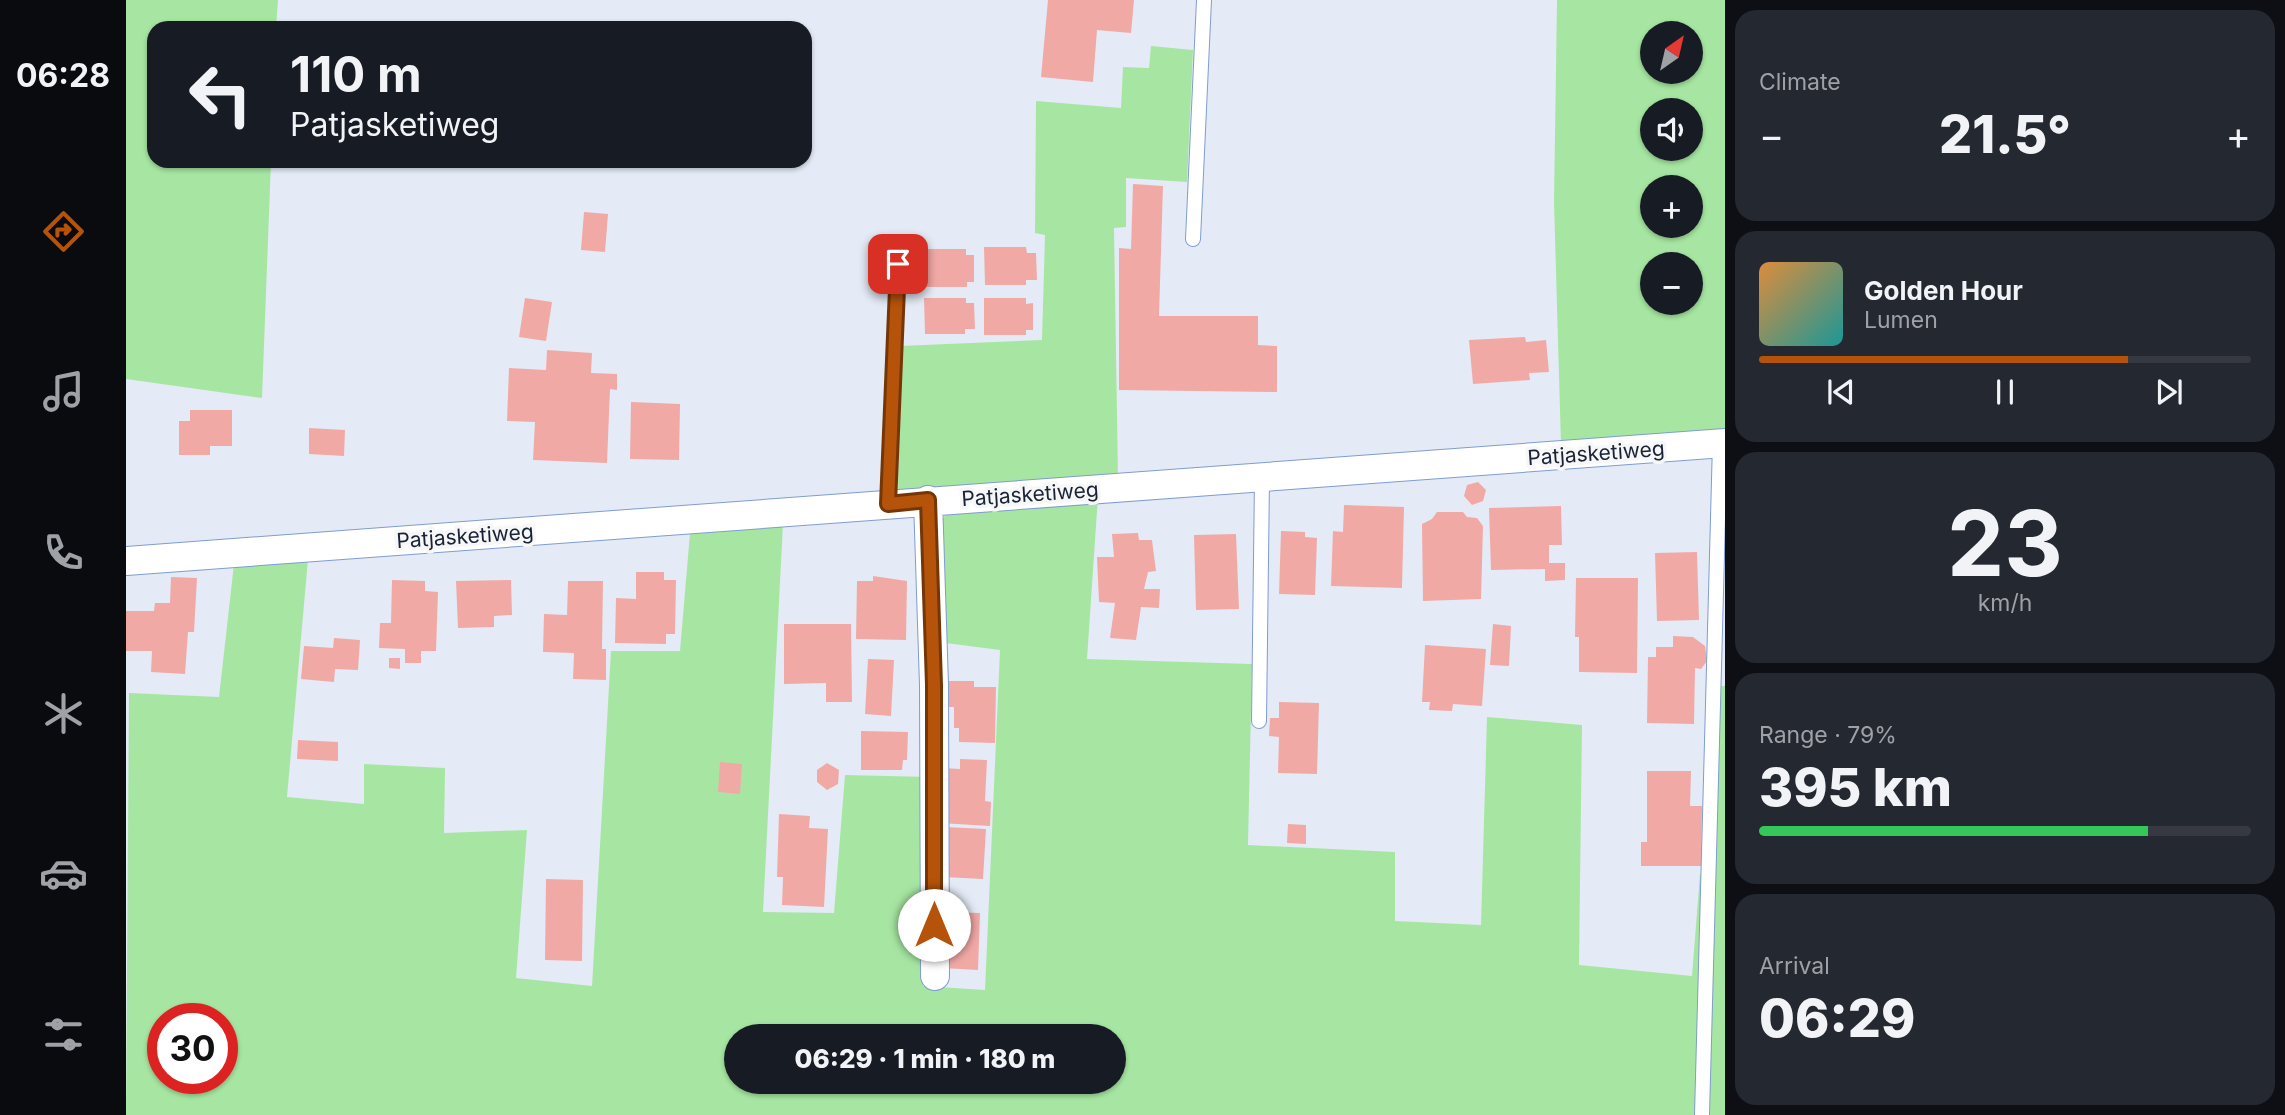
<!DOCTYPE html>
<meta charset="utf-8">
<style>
:root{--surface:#171b24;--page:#242831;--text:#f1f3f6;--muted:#9ea1a6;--line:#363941;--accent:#b45309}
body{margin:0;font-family:Inter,sans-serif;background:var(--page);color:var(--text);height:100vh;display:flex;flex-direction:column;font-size:26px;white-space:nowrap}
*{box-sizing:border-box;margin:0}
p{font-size:23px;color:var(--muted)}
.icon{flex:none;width:38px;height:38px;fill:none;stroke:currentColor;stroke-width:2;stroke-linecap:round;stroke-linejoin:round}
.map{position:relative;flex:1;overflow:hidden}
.panel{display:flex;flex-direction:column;gap:10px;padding:10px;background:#0d0f14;width:560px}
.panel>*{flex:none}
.top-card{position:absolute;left:21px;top:21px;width:665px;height:147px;border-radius:21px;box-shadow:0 2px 5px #0004;background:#171b24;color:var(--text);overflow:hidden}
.needle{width:46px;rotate:34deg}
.tools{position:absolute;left:1514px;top:21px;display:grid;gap:14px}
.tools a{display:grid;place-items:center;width:63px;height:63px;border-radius:50%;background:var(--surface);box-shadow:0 2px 5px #0004;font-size:35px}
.speed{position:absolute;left:21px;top:1003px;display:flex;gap:14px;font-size:35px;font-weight:700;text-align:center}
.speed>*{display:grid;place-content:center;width:91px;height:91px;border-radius:50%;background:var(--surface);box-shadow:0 2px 5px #0004;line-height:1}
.speed .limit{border:10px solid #d22;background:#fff;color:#111}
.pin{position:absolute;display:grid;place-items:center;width:60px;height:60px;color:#fff;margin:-30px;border-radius:14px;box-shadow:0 4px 10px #0006}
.me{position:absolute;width:77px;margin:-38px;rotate:0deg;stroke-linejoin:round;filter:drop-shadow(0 0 5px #0008)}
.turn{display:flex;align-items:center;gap:24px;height:147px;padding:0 28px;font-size:32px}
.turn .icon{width:91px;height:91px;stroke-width:2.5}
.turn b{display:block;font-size:49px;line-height:60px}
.big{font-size:52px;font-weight:800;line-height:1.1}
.panel .tile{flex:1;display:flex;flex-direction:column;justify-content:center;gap:10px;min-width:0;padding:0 24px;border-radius:21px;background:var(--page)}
.panel .dial{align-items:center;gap:0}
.dial b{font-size:91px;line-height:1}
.song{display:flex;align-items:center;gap:21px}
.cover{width:84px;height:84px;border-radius:10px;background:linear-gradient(135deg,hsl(30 70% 55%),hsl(180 70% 35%))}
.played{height:7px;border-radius:4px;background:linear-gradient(90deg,var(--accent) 75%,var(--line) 75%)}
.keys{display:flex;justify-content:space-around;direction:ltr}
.heat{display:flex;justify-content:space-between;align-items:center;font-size:38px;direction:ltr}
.charge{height:10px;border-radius:5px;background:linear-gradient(90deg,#34c759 79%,var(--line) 0)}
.trip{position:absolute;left:598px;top:1024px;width:402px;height:70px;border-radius:35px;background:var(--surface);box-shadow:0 2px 5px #0004;font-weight:800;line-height:70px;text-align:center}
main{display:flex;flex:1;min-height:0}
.menu{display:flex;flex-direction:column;width:126px;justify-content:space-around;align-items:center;background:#090b0e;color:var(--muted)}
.menu .icon{width:49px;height:49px}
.menu .on{color:var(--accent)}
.menu b{font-size:32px;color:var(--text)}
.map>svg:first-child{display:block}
.green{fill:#a7e6a2;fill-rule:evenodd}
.building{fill:#f1a9a6}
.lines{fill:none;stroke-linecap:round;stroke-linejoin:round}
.service-casing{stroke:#7f9cd1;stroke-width:16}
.minor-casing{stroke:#7f9cd1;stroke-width:30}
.service{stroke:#fff;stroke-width:14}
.minor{stroke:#fff;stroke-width:28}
.route-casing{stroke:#753606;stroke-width:18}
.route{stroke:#b45309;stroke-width:12}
.labels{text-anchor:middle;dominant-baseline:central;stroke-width:7;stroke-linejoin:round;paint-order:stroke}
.street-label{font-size:21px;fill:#182338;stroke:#f7f7f7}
</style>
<main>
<nav class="menu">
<b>06:28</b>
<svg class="icon on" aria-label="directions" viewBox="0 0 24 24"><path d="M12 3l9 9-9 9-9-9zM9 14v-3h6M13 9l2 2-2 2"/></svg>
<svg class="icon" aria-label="music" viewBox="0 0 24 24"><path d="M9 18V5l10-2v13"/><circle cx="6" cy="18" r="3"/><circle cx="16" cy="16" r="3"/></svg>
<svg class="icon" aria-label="phone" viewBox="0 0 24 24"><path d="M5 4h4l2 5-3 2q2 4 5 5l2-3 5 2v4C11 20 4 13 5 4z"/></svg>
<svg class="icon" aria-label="climate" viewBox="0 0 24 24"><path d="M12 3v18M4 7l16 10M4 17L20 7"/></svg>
<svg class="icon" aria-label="car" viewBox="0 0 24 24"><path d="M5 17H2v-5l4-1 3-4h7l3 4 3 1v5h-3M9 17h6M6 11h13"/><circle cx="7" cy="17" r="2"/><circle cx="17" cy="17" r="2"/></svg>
<svg class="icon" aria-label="filters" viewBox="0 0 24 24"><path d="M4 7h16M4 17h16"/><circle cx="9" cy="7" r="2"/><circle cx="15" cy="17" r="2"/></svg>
</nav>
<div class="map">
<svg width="1599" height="1115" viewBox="0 0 1599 1115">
<rect width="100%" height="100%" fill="#e4ebf6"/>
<path class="green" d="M 0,0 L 152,0 L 150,28 L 28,28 L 28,161 L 145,161 L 136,398 L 0,379 Z
M 1431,0 L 1599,0 L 1599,432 L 1435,445 L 1428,202 ZM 1526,33 L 1564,33 L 1564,72 L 1526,72 ZM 1526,110 L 1564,110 L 1564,149 L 1526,149 ZM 1526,187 L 1564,187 L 1564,226 L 1526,226 ZM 1526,264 L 1564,264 L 1564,303 L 1526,303 Z
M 1025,46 L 1067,50 L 1061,182 L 1000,178 L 1000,227 L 988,228 L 992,478 L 772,494 L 774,346 L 916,340 L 919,235 L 909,233 L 910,101 L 995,108 L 997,67 L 1023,68 Z
M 972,496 L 961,659 L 1126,664 L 1122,845 L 1269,852 L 1269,921 L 1355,925 L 1361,717 L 1456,725 L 1453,965 L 1566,976 L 1574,874 L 1588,874 L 1595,686 L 1599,686 L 1599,1115 L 0,1115 L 3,693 L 93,697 L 108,564 L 182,559 L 161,797 L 238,804 L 238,764 L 319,768 L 318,833 L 401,830 L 390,978 L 466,986 L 485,651 L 554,651 L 564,533 L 657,524 L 637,912 L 708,913 L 719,775 L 804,777 L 797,986 L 859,990 L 874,650 L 820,643 L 816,522 L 819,515 ZM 37,1018 L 96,1018 L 96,1078 L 37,1078 ZM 611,1036 L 989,1036 L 989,1082 L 611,1082 Z"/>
<path class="building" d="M 922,0 L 1008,0 L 1005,33 L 971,30 L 967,82 L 915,77 Z
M 1007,184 L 1037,186 L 1033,316 L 1132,316 L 1132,345 L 1151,346 L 1151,392 L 993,390 L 993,248 L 1005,249 Z
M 458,212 L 482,214 L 479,252 L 455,250 Z
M 858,247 L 900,247 L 901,253 L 910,253 L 911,280 L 900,280 L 900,285 L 859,285 Z
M 798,249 L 840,249 L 840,255 L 848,255 L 848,282 L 841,282 L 841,287 L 798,287 Z
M 399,298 L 426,302 L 420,341 L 393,337 Z
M 798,298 L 840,298 L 840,303 L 848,303 L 849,329 L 839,329 L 839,334 L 799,334 Z
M 858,298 L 900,298 L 900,304 L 907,303 L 907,330 L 900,330 L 900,335 L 858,335 Z
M 1399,337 L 1400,342 L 1420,340 L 1423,372 L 1403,373 L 1404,380 L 1347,384 L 1343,340 Z
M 421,350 L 466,353 L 465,373 L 491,374 L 491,390 L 484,389 L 481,463 L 407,460 L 409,422 L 381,421 L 383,368 L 420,370 Z
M 505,402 L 554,404 L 553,460 L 504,459 Z
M 64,410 L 106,410 L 106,446 L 84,446 L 84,455 L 53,455 L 53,421 L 64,421 Z
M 183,428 L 219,430 L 218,456 L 183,454 Z
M 1352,482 L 1360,490 L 1357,501 L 1346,505 L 1338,496 L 1341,485 Z
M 1218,505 L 1278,507 L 1276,588 L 1205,586 L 1207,531 L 1217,532 Z
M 1435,506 L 1436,545 L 1423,545 L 1423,563 L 1439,563 L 1439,580 L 1419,581 L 1419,569 L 1365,570 L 1363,508 Z
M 1311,512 L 1337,512 L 1341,517 L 1351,518 L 1357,526 L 1355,599 L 1297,601 L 1296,524 L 1306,519 Z
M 1155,531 L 1179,532 L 1179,537 L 1191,538 L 1189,595 L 1153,594 Z
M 1012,533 L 1013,540 L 1026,540 L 1030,571 L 1022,572 L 1018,589 L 1034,589 L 1033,608 L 1015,607 L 1010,640 L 984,638 L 989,603 L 973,602 L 971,557 L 988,557 L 986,534 Z
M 1110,534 L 1113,609 L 1070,610 L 1068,535 Z
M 1571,552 L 1573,620 L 1531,621 L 1529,553 Z
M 510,572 L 538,572 L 538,580 L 550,580 L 549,634 L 540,634 L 540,644 L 489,643 L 490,598 L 510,599 Z
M 747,576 L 781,581 L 780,640 L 730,639 L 731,581 L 747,581 Z
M 45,577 L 71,578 L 68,632 L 62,632 L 59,674 L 25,672 L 26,651 L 0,651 L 0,611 L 28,611 L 29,603 L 44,603 Z
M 1450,578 L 1512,578 L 1511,673 L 1453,672 L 1453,637 L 1449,637 Z
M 266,580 L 299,581 L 299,591 L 312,592 L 310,651 L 295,651 L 295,663 L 279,663 L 279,649 L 253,648 L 254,623 L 265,623 Z
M 385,580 L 386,615 L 368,616 L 368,627 L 332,628 L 330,581 Z
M 442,581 L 477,581 L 476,649 L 480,649 L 480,680 L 447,679 L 448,653 L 417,652 L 418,614 L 441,615 Z
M 658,624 L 725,624 L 726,702 L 700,702 L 700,683 L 658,684 Z
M 1367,624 L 1385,626 L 1383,666 L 1364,665 Z
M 1547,636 L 1567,637 L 1579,646 L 1581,661 L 1575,669 L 1569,668 L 1568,724 L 1521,723 L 1522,657 L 1530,657 L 1530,647 L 1547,647 Z
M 208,638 L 234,640 L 232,670 L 209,669 L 208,682 L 175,679 L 178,646 L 207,648 Z
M 1299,645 L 1360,649 L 1356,706 L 1327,704 L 1326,711 L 1303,710 L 1304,702 L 1296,702 Z
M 263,658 L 274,658 L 274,669 L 263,668 Z
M 742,659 L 768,660 L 765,716 L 739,714 Z
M 823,681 L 848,681 L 848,687 L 870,687 L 869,743 L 833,742 L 833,728 L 828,728 L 828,707 L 823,707 Z
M 1153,702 L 1193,703 L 1191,774 L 1152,773 L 1153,737 L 1143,736 L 1144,718 L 1153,718 Z
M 735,731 L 782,732 L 781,760 L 777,760 L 776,770 L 735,770 Z
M 172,740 L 212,742 L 212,761 L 171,759 Z
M 834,759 L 861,760 L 859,801 L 865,802 L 864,826 L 814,823 L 817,768 L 834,769 Z
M 594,762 L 616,764 L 614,794 L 592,792 Z
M 701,763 L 713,770 L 712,784 L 701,790 L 691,782 L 691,770 Z
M 1521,771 L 1565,771 L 1564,806 L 1576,806 L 1575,866 L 1515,866 L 1515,842 L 1521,842 Z
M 653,814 L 684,816 L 683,828 L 702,829 L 698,907 L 656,905 L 657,877 L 651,877 Z
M 1162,824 L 1180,825 L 1180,844 L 1161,843 Z
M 819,827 L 860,829 L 857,879 L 817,877 Z
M 420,879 L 457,880 L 456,961 L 419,960 Z
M 819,912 L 854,913 L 852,970 L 817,968 Z"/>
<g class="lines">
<defs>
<path id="service" d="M 1067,239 L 1078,0
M 762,504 L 772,264
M 1133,721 L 1136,478
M 1576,1115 L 1594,443"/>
<path id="minor" d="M 802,500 L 808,685 L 809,976
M 0,561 L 1599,443"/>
</defs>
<use href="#service" class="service-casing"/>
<use href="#minor" class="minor-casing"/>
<use href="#service" class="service"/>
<use href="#minor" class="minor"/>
</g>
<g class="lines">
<defs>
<path id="route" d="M 772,264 L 762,504 L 802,500 L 808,685 L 808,925"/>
</defs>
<use href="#route" class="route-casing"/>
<use href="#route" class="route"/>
</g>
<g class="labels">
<g class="street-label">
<text transform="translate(1470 453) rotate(-4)">Patjasketiweg</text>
<text transform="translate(904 494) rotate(-4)">Patjasketiweg</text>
<text transform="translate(339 536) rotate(-4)">Patjasketiweg</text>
</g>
</g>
</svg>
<div class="tools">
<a><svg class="needle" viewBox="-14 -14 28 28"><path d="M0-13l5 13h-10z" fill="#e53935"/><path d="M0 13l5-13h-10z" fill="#9ea1a6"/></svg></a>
<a><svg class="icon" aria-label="sound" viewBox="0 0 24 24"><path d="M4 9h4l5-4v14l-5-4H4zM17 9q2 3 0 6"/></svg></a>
<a>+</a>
<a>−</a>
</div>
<div class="speed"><div class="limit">30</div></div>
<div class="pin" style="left:772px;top:264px;background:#d93025"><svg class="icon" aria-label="arrive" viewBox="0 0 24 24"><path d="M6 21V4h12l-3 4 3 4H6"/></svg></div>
<svg class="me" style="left:808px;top:925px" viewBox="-20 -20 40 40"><circle r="19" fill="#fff"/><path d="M0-13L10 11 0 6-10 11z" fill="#b45309"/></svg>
<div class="trip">06:29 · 1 min · 180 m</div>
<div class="top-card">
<div class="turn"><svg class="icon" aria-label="left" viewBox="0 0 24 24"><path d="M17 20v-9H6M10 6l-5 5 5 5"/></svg><div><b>110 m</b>Patjasketiweg</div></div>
</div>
</div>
<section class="panel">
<div class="tile"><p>Climate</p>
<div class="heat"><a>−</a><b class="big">21.5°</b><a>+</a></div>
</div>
<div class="tile">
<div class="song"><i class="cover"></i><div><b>Golden Hour</b><p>Lumen</p></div></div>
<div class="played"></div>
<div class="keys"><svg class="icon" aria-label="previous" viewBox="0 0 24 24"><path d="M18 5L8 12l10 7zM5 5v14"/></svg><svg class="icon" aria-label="pause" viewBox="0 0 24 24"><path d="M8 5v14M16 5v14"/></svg><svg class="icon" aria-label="next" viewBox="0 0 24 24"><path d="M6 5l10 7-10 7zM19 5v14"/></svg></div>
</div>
<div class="tile dial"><b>23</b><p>km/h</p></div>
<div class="tile"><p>Range · 79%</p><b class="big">395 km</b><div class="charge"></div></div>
<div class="tile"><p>Arrival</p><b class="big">06:29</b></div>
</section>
</main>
